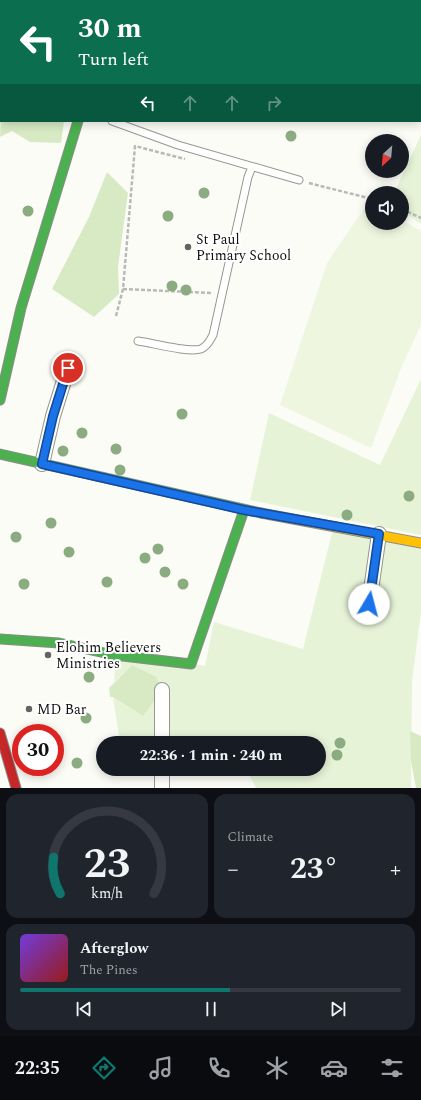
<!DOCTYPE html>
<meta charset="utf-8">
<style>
:root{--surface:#171b24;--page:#20242c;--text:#f1f3f6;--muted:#9ea1a6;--line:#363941;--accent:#0f766e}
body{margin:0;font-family:Spectral,serif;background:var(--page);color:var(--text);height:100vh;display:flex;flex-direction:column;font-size:15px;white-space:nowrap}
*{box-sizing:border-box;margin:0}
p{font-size:13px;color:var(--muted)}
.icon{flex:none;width:22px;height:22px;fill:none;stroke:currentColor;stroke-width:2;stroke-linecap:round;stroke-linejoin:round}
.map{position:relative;height:788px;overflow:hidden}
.sheet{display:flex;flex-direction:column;gap:6px;padding:6px;background:#0d0f14;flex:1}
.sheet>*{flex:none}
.banner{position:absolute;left:0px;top:0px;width:421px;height:122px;box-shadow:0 2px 10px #0003;background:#0b6e4f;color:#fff;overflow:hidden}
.needle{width:26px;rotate:206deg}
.fabs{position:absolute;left:365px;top:134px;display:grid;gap:8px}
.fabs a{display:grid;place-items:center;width:44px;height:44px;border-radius:50%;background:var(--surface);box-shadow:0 2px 10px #0003;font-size:20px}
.speed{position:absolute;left:12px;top:724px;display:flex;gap:8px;font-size:20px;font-weight:700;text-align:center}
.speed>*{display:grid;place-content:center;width:52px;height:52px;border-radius:50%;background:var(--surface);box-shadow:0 2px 10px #0003;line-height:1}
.speed .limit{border:6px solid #d22;background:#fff;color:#111}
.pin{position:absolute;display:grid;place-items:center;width:34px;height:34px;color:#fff;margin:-17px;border:2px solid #fff;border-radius:50%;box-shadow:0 1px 4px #0007}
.me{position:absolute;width:44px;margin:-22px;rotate:8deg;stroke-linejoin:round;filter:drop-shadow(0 0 3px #0008)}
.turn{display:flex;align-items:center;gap:14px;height:84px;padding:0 12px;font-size:18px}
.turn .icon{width:52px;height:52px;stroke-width:2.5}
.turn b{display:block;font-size:28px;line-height:34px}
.lanes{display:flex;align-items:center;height:38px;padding:0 12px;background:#0003;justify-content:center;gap:20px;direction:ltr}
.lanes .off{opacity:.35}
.big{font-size:30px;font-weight:700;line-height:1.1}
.sheet .widget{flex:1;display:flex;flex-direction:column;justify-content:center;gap:6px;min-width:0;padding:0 14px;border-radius:12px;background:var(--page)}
.sheet .dial{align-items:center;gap:0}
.dial svg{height:104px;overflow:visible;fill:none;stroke:var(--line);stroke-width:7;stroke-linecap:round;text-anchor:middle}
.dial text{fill:var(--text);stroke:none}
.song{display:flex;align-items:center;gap:12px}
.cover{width:48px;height:48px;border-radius:6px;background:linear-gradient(135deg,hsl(260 70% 55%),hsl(0 70% 35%))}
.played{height:4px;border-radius:2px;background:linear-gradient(90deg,var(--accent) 55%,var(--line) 55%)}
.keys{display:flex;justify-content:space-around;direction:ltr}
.heat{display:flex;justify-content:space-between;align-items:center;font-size:22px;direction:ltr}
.sheet .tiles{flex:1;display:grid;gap:6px;grid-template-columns:1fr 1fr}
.widget:last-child{grid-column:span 2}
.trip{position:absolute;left:96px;top:736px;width:230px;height:40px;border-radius:20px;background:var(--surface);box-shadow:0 2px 10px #0003;font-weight:700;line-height:40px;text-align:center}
.menu{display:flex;height:64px;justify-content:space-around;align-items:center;background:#090b0e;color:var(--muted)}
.menu .icon{width:28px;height:28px}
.menu .selected{color:var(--accent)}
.menu b{font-size:18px;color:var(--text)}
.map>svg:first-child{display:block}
.farmland{fill:#f9f7e3}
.green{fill:#e6f3d7}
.forest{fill:#d7eac4}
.pitch{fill:#eff6e0}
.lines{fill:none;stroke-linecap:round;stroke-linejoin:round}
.lane-casing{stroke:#969694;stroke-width:9}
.street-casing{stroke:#969694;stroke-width:16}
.fast-casing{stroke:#8d8d8b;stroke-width:11}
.slow-casing{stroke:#8d8d8b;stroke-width:11}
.jam-casing{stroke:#8d8d8b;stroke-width:11}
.path{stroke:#b9b9b8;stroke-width:2.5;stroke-dasharray:4 2;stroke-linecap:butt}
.lane{stroke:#fffffe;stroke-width:7}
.street{stroke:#fffffe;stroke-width:14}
.fast{stroke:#4caf50;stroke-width:9}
.slow{stroke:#ffc107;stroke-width:9}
.jam{stroke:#c62828;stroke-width:9}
.tree{fill:#8bac80}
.route-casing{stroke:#114b97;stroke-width:10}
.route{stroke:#1a73e8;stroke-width:7}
.poi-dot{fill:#636361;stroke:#fff;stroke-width:1.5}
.labels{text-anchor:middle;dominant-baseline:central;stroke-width:4;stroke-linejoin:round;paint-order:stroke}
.poi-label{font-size:14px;fill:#101010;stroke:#fff;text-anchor:start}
</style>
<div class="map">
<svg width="421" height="788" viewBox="0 0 421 788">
<rect width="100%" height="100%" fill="#fcfcf7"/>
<path class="farmland" d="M 398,0 L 421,0 L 421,108 L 420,1 L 398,1 Z"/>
<path class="green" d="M 421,135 L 421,224 L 402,211 L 402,193 L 394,193 Z
M 421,379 L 421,535 L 250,500 L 269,413 L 380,465 Z
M 333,529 L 421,546 L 421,612 L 412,681 L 411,788 L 256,788 L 246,769 L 319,769 L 319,743 L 120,743 L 113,697 L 143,716 L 132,665 L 114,682 L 116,658 L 166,658 L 205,666 L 214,622 L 303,649 Z"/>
<path class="forest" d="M 0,0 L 42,0 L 43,1 L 1,1 L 0,21 Z
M 1,115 L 1,121 L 64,121 L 61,143 L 30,142 L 12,131 L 0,137 Z
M 107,172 L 128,193 L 118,267 L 119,294 L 94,317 L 52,289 L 89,217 Z
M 132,665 L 156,677 L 162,690 L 143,716 L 113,697 L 110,697 L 109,688 Z
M 410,731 L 421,736 L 421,788 L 416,788 L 411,761 Z"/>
<path class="pitch" d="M 370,200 L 372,202 L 372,223 L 402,223 L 402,220 L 421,231 L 421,325 L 402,366 L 371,448 L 280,405 L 327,263 Z"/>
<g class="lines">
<defs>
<path id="lane" d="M 112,121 L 178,145 L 299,180
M 138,341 C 153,343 188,353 201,349 C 208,346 210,340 213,335 L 248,177 L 252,167"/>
<path id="street" d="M 42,464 L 53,416 L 68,368
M 369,604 L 379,534
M 162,690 L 162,743
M 162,769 L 162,788"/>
<path id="fast" d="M 118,0 L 118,1
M 0,400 L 21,308 L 78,121
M 0,454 L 261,513
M 0,639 L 59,643 L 114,655 L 191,664 L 244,510"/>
<path id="slow" d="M 261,513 L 421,543"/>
<path id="jam" d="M 0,733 L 16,788"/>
</defs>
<use href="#lane" class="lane-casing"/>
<use href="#street" class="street-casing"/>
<use href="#fast" class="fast-casing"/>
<use href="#slow" class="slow-casing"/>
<use href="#jam" class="jam-casing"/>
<path class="path" d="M 218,0 L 219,1
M 309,183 L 372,199
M 402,209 L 421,218
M 123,289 L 212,293
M 116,316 L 123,289 L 135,146 L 185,159"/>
<use href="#lane" class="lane"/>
<use href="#street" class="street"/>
<use href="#fast" class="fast"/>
<use href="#slow" class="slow"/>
<use href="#jam" class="jam"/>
</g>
<g class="tree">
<circle cx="291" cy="136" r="5.5"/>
<circle cx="204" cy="193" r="5.5"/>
<circle cx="28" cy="211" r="5.5"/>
<circle cx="168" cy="216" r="5.5"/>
<circle cx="172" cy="286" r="5.5"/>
<circle cx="186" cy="290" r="5.5"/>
<circle cx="182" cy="414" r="5.5"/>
<circle cx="82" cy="433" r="5.5"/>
<circle cx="116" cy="449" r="5.5"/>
<circle cx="63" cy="451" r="5.5"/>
<circle cx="120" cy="470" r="5.5"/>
<circle cx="409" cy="496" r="5.5"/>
<circle cx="347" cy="515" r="5.5"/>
<circle cx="51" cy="523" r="5.5"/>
<circle cx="16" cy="537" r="5.5"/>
<circle cx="158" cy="549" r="5.5"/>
<circle cx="69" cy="552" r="5.5"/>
<circle cx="145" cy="558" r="5.5"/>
<circle cx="165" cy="572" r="5.5"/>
<circle cx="107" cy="582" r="5.5"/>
<circle cx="24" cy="584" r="5.5"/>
<circle cx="183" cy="584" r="5.5"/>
<circle cx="89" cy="677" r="5.5"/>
<circle cx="86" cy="718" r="5.5"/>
<circle cx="340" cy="743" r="5.5"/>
<circle cx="337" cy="755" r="5.5"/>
<circle cx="77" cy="763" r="5.5"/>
</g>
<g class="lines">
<defs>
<path id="route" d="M 68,368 L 53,416 L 42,464 L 244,510 L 379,534 L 369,604"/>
</defs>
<use href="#route" class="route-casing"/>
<use href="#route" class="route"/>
</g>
<g class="poi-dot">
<circle cx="188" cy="247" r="4"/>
<circle cx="48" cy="655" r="4"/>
<circle cx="29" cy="709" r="4"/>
</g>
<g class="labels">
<g class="poi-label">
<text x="196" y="239">St Paul<tspan x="196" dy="16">Primary School</tspan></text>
<text x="56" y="647">Elohim Believers<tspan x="56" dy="16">Ministries</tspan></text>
<text x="37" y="709">MD Bar</text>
</g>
</g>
</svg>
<div class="fabs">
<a><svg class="needle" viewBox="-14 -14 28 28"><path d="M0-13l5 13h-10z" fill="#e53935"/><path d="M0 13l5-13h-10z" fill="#9ea1a6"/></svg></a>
<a><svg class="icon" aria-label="sound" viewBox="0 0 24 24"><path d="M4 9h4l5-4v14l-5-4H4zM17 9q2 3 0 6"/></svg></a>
</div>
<div class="speed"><div class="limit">30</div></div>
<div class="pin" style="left:68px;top:368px;background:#d93025"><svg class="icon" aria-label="arrive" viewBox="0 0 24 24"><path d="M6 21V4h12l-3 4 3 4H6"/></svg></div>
<svg class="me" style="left:369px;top:604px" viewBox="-20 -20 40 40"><circle r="19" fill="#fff"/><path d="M0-13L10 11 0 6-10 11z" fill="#1a73e8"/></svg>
<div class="trip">22:36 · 1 min · 240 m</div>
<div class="banner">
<div class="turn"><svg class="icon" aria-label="left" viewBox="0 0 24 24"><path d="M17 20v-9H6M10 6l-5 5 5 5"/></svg><div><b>30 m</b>Turn left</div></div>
<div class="lanes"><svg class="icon" aria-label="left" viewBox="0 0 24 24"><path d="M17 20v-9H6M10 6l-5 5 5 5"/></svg><svg class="icon off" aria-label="ahead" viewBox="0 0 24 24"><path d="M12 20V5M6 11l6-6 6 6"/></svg><svg class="icon off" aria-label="ahead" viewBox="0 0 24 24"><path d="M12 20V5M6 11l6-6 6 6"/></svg><svg class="icon off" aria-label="right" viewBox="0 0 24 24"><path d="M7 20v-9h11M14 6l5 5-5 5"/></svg></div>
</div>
</div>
<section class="sheet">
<div class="tiles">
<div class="widget dial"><svg viewBox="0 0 100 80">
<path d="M14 69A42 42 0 1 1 86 69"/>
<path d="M14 69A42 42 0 0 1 9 41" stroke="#0f766e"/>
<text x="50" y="56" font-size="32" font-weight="700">23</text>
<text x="50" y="72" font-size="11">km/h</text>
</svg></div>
<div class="widget"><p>Climate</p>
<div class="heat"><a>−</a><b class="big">23°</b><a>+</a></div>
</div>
<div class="widget">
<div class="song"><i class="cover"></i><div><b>Afterglow</b><p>The Pines</p></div></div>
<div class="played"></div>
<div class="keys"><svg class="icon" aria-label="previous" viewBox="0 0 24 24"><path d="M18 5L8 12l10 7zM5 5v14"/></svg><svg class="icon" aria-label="pause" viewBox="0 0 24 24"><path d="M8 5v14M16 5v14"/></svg><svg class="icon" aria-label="next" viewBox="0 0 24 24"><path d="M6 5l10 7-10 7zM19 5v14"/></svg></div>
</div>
</div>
</section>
<nav class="menu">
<b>22:35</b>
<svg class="icon selected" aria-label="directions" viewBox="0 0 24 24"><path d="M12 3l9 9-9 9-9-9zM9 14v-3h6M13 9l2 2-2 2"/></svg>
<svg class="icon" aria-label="music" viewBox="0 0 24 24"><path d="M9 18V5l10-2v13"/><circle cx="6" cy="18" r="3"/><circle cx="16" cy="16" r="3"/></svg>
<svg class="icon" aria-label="phone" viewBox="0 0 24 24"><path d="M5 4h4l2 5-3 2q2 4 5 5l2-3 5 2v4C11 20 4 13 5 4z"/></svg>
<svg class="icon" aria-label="climate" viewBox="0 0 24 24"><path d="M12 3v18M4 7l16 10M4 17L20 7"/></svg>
<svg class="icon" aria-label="car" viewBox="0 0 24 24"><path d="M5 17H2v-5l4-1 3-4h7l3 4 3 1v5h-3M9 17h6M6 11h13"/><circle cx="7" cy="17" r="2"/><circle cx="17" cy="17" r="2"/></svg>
<svg class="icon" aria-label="filters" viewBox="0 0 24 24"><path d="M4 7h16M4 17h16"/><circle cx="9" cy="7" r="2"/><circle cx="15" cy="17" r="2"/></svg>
</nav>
